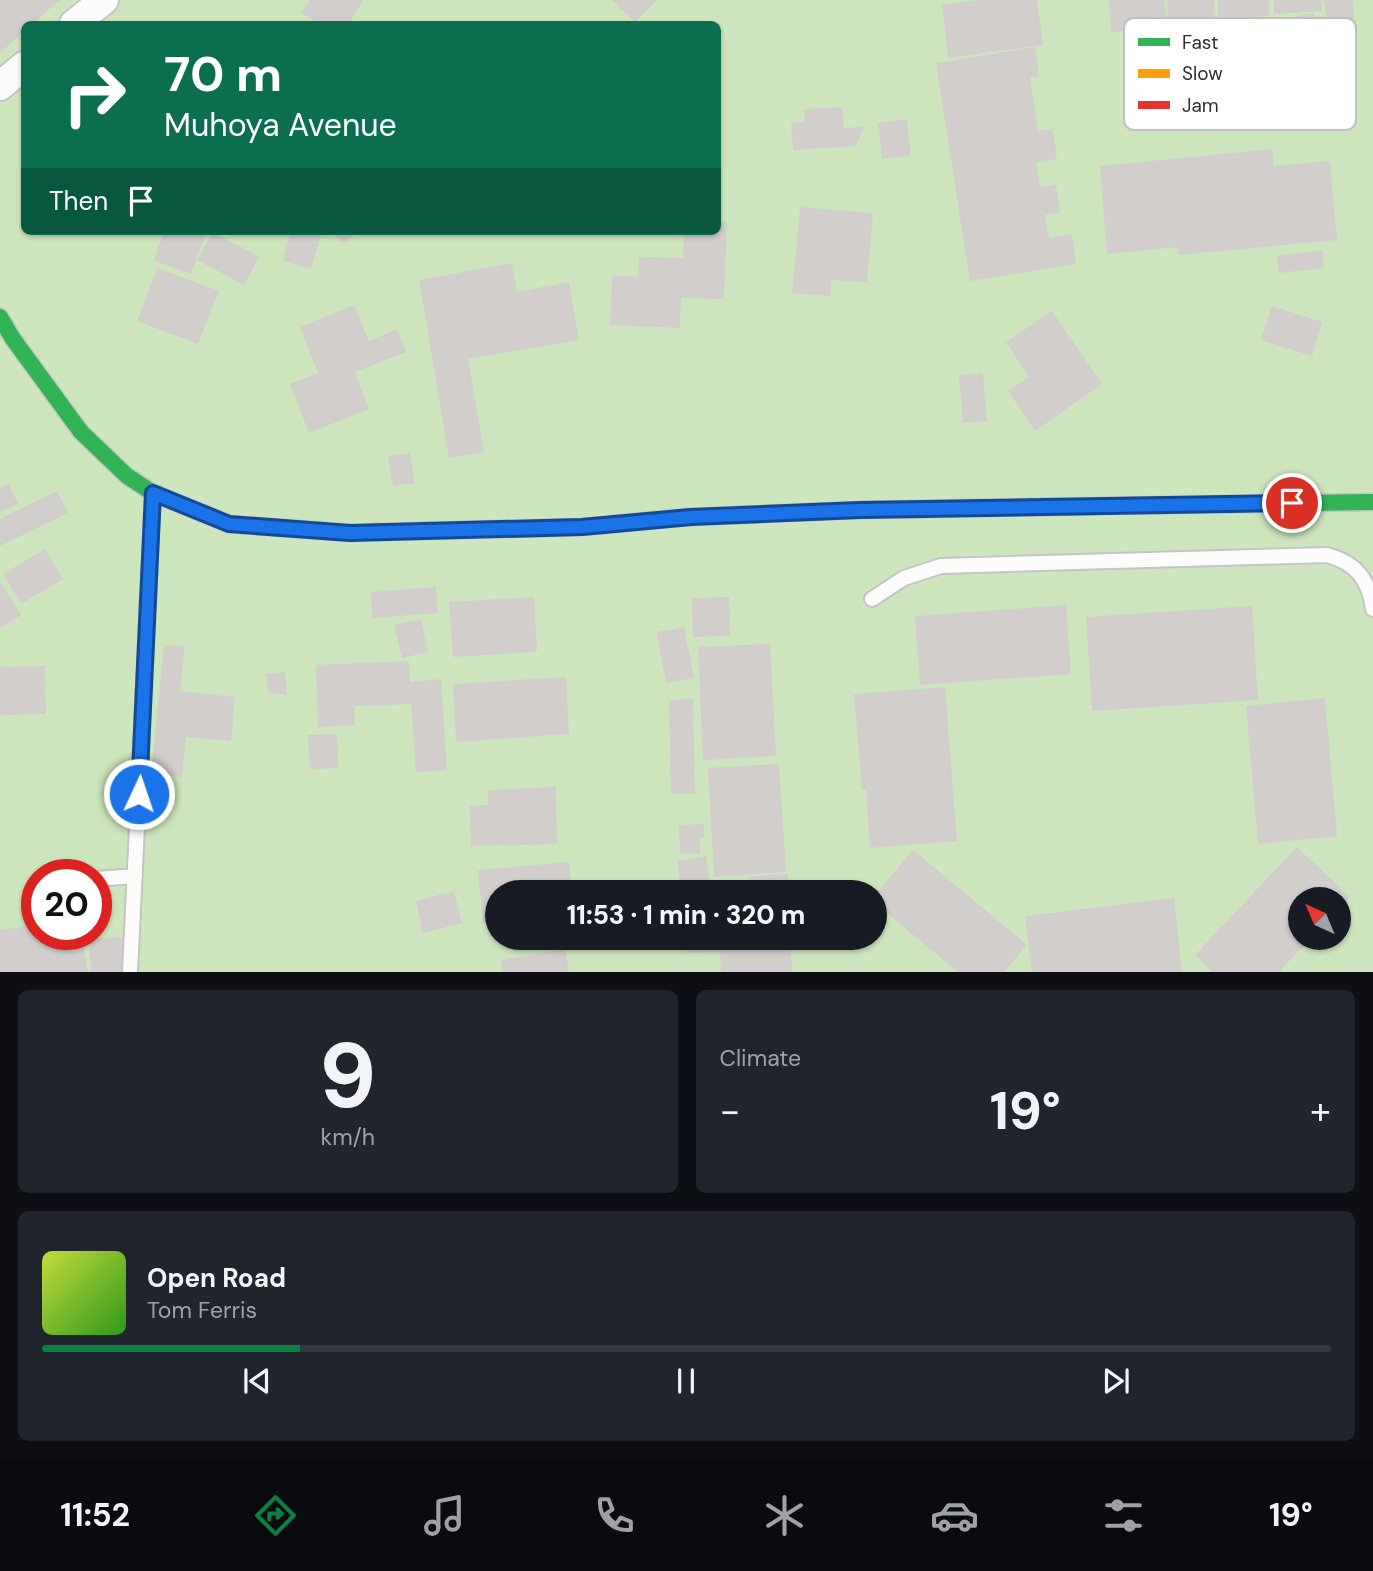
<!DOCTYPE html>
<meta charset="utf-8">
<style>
:root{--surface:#171b24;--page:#20242c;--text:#f1f3f6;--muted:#9ea1a6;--line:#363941;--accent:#0b8043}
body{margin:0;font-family:"DM Sans",sans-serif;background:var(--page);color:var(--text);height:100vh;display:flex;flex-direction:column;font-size:26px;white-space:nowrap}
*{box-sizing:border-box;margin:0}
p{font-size:23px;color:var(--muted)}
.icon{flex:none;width:38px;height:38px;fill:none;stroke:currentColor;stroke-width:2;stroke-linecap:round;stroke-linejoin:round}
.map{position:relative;height:972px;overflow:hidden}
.drawer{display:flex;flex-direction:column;gap:18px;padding:18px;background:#0d0f14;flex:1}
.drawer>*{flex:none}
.hud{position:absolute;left:21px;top:21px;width:700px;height:214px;border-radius:10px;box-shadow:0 2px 5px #0004;background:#0b6e4f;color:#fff;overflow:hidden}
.needle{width:46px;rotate:316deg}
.buttons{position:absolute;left:1288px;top:887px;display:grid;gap:14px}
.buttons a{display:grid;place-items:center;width:63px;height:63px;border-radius:50%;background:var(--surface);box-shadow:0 2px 5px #0004;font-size:35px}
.speed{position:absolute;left:21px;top:859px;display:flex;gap:14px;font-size:35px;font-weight:700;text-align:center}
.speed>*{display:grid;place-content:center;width:91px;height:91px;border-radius:50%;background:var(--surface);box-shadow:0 2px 5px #0004;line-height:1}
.speed .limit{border:10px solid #d22;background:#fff;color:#111}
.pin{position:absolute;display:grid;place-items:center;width:60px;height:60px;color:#fff;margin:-30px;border:4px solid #fff;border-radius:50%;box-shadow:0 2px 7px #0007}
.me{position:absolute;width:77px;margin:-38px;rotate:3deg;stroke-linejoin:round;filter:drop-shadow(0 0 5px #0008)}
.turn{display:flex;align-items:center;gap:24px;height:147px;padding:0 28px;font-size:32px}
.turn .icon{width:91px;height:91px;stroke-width:2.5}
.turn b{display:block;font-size:49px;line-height:60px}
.then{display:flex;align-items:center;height:66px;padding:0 28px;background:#0003;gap:14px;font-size:26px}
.big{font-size:52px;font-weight:800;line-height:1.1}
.drawer .tile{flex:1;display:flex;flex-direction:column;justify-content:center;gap:10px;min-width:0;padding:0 24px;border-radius:10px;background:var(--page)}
.drawer .dial{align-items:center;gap:0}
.dial b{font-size:91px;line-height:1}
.song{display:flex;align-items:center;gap:21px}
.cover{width:84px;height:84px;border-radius:10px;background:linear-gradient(135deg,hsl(70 70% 55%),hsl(110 70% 35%))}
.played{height:7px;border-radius:4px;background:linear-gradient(90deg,var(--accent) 20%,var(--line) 20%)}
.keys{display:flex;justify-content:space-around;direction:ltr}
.heat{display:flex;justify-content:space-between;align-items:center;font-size:38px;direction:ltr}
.drawer .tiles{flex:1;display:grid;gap:18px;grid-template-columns:1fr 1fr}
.tile:last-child{grid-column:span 2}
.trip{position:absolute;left:485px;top:880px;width:402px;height:70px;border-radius:35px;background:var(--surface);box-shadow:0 2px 5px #0004;font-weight:800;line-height:70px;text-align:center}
.tabs{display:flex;height:112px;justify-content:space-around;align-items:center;background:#090b0e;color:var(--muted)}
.tabs .icon{width:49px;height:49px}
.tabs .selected{color:var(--accent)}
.tabs b{font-size:32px;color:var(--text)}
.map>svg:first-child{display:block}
.green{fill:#cee6be;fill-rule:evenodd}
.building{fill:#d1cecb}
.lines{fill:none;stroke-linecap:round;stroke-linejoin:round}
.lane-casing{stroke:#c5c4c5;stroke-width:18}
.street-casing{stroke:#c5c4c5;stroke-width:32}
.fast-casing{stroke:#c5c4c5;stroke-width:19}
.slow-casing{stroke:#c5c4c5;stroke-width:19}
.jam-casing{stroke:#c5c4c5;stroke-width:19}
.lane{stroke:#fcfcfb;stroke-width:14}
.street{stroke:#fcfcfb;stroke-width:28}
.fast{stroke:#30b455;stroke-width:16}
.slow{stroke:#ff9f0a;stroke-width:16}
.jam{stroke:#e5322d;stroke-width:16}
.route-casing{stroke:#114b97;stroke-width:18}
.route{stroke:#1a73e8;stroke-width:12}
.key{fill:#fff;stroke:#c0c0c0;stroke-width:2}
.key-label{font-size:19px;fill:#2e2e2e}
</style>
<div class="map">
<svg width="1373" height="973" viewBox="0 0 1373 973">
<rect width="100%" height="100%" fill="#ece8e4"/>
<path class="green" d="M 0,0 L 1373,0 L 1373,972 L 0,973 ZM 24,24 L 718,24 L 718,231 L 24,231 ZM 37,875 L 96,875 L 96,934 L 37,934 ZM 497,892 L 875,892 L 875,938 L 497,938 ZM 1300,900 L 1339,900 L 1339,938 L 1300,938 Z"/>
<path class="building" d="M 0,0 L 60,0 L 32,24 L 24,24 L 24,31 L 0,53 Z
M 310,0 L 363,0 L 350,22 L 354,24 L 320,24 L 301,13 Z
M 612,0 L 657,0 L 635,22 Z
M 977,0 L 1037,0 L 1043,45 L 948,58 L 942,5 Z
M 1109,0 L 1165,0 L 1168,47 L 1129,50 L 1128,31 L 1111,32 Z
M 1167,0 L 1214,0 L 1215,19 L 1168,21 Z
M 1218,0 L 1269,0 L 1269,16 L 1218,18 Z
M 1274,0 L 1321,0 L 1322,11 L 1274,14 Z
M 1324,0 L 1353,0 L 1357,65 L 1332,57 Z
M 1313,13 L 1319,39 L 1281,47 L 1275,21 Z
M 1035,47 L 1039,76 L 1030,78 L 1038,131 L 1053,129 L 1057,159 L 1036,162 L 1040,187 L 1056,184 L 1060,213 L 1045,215 L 1049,238 L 1072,234 L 1076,264 L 970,281 L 936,63 Z
M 842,107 L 844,128 L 864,127 L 856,146 L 793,150 L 791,123 L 805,122 L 804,109 Z
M 907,119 L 911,156 L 882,159 L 878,123 Z
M 1272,149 L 1274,166 L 1330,161 L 1337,240 L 1179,255 L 1178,247 L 1107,254 L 1100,166 Z
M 800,207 L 873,213 L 867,282 L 831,280 L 830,296 L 792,293 Z
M 718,221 L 727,222 L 724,299 L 681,298 L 680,328 L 610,325 L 612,276 L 638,277 L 639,257 L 683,258 L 684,231 L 718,231 Z
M 164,231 L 191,231 L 205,236 L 191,274 L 154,261 Z
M 291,231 L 322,231 L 311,269 L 283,261 Z
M 331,231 L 357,231 L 344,244 Z
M 213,232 L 259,257 L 244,285 L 197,260 Z
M 1322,250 L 1324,268 L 1279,273 L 1277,256 Z
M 512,263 L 517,292 L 569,282 L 579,340 L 468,359 L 484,452 L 449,458 L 419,280 Z
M 157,268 L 219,291 L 198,344 L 137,321 Z
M 354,305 L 369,341 L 397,329 L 406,352 L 355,372 L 369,409 L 309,433 L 290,384 L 318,373 L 300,327 Z
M 1272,306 L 1322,322 L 1312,356 L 1261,340 Z
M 1052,311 L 1102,384 L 1035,431 L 1008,391 L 1029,377 L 1006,342 Z
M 983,373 L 987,421 L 963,423 L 959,375 Z
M 410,453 L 415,483 L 393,486 L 388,456 Z
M 9,484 L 18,504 L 0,512 L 0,488 Z
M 57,491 L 68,513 L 0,546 L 0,519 Z
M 45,549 L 63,579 L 21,604 L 3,574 Z
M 0,581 L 21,615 L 0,628 Z
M 436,587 L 438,613 L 372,618 L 371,592 Z
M 534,597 L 537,652 L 453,657 L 449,602 Z
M 729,597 L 730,636 L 693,637 L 692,598 Z
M 1066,605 L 1071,674 L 920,685 L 915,616 Z
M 1252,606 L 1258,700 L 1092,711 L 1086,617 Z
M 421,619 L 428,652 L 402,658 L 394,625 Z
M 684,627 L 694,678 L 666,683 L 657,632 Z
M 770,644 L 776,756 L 703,760 L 698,647 Z
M 164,645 L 185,646 L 180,691 L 235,697 L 231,741 L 186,737 L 182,777 L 151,774 Z
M 409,661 L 410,682 L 441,679 L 447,770 L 416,772 L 411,704 L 354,706 L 355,725 L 318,727 L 316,665 Z
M 45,666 L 46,714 L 0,715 L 0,667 Z
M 285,672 L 287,696 L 268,692 L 266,674 Z
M 566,677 L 569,734 L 456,742 L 453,684 Z
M 945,687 L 957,841 L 870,848 L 866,790 L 862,790 L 854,694 Z
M 1325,698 L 1337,836 L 1258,844 L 1246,706 Z
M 693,699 L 695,794 L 671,794 L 669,700 Z
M 337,734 L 338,768 L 310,769 L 308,735 Z
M 779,764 L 786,872 L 714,877 L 708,768 Z
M 556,787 L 557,844 L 471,846 L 470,806 L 488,805 L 488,790 Z
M 704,824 L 704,837 L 700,837 L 700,853 L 680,853 L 679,825 Z
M 1297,847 L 1350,897 L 1339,909 L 1339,900 L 1300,900 L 1300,938 L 1311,938 L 1278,973 L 1213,973 L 1195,955 Z
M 913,850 L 1027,945 L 1003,973 L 959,973 L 875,903 L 875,895 Z
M 706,856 L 711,892 L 682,892 L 677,861 Z
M 569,862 L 572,892 L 497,892 L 497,921 L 483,923 L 478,870 Z
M 788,874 L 789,892 L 716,892 L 716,889 L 749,887 L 749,876 Z
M 454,891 L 462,923 L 423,933 L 416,901 Z
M 1174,898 L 1182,973 L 1032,973 L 1025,916 Z
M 37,925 L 37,934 L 64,934 L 66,951 L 84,948 L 88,973 L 0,973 L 0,930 Z
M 123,937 L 125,973 L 91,973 L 89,939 Z
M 686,938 L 790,938 L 792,973 L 721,973 L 720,952 L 687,953 Z
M 565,949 L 569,973 L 503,973 L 501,960 Z"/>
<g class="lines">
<defs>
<path id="lane" d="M 872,599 L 904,578 L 941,566 L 1327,555 C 1356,563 1369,579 1373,609
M 96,879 L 135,876
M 130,972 L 153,494"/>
<path id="street" d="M 74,24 L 104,0
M 0,86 L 24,66"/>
<path id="fast" d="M 0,317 L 13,339 L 81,432 L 127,476 L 153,493 L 229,524 L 350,533 L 377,532
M 1030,507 L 1373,502"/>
<path id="slow" d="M 687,517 L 860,510 L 1030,507"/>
<path id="jam" d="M 377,532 L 582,527 L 687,517"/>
</defs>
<use href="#lane" class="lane-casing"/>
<use href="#street" class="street-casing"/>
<use href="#fast" class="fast-casing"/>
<use href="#slow" class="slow-casing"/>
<use href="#jam" class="jam-casing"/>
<use href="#lane" class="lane"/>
<use href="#street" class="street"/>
<use href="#fast" class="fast"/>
<use href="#slow" class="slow"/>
<use href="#jam" class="jam"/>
</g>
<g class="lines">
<defs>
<path id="route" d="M 139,794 L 153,493 L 229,524 L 350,533 L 582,527 L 691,517 L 860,510 L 1292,503"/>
</defs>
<use href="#route" class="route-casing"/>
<use href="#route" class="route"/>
</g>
<rect x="1124" y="18" width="232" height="112" rx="10" class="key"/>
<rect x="1138" y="38" width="32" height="8" fill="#30b455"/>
<rect x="1138" y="69" width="32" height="9" fill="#ff9f0a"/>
<rect x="1138" y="101" width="32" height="8" fill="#e5322d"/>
<g class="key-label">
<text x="1182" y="49">Fast</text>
<text x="1182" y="80">Slow</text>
<text x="1182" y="112">Jam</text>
</g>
</svg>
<div class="buttons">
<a><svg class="needle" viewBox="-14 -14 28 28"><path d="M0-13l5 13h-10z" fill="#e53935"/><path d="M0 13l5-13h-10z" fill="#9ea1a6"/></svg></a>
</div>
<div class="speed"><div class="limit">20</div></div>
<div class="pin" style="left:1292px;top:503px;background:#d93025"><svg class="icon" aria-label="arrive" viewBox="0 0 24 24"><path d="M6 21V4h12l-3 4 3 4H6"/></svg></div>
<svg class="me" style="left:139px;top:794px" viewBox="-20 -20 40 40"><circle r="17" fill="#1a73e8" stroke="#fff" stroke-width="3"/><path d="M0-11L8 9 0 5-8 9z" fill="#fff"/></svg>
<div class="trip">11:53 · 1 min · 320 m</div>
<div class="hud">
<div class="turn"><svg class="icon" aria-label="right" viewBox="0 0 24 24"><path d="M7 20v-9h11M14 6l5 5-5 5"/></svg><div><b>70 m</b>Muhoya Avenue</div></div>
<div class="then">Then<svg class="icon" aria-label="arrive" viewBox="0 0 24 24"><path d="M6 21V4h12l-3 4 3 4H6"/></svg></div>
</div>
</div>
<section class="drawer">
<div class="tiles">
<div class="tile dial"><b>9</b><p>km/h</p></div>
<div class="tile"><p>Climate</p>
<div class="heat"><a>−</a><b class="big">19°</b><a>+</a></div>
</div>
<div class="tile">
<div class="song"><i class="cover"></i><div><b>Open Road</b><p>Tom Ferris</p></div></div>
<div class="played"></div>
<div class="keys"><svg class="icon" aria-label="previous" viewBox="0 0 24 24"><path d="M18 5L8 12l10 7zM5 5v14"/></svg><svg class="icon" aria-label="pause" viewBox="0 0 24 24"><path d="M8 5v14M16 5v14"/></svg><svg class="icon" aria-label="next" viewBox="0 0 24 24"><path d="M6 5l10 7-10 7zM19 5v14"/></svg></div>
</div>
</div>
</section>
<nav class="tabs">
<b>11:52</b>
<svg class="icon selected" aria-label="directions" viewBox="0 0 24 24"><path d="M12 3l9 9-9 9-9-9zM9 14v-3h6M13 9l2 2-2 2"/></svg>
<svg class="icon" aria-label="music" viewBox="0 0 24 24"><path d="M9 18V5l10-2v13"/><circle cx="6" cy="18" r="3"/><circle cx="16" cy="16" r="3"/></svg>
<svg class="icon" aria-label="phone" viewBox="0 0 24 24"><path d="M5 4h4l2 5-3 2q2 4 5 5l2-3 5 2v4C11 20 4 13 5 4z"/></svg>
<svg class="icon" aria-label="climate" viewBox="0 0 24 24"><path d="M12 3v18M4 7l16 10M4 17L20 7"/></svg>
<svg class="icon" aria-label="car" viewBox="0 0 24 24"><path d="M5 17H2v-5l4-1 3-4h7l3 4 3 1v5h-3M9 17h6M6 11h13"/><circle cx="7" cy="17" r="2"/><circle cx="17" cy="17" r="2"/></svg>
<svg class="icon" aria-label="filters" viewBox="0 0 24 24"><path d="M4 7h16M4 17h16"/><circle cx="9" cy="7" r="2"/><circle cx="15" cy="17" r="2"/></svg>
<b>19°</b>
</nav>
